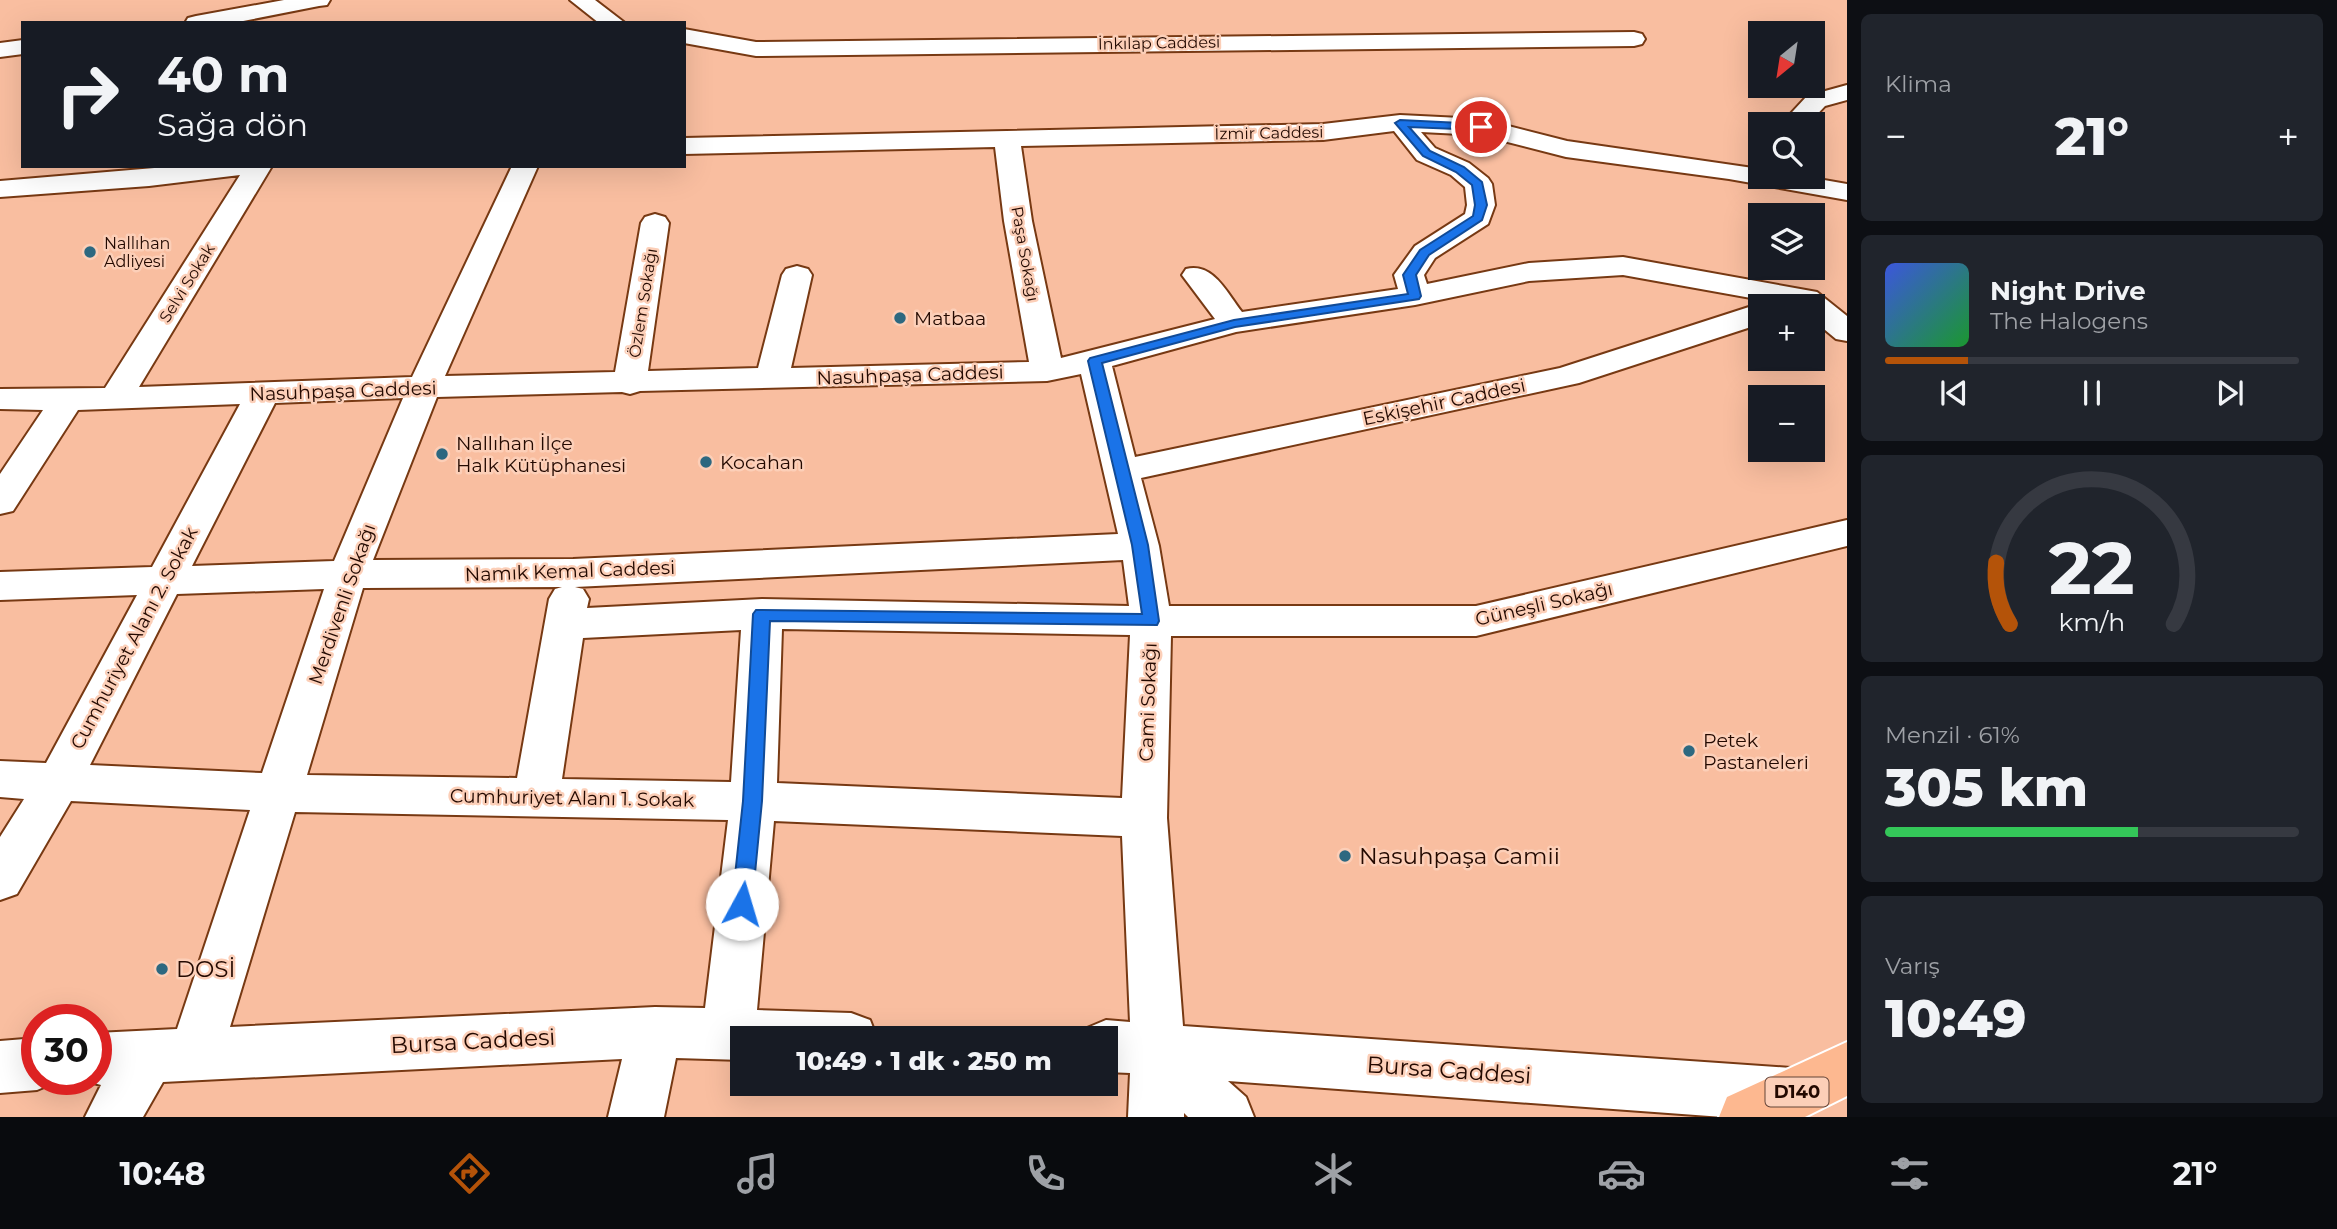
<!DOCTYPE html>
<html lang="tr">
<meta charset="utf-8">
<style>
:root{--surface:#171b24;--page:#20242c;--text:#f1f3f6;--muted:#9ea1a6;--line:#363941;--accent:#b45309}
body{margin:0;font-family:Montserrat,sans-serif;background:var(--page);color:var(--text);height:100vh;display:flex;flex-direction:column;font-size:26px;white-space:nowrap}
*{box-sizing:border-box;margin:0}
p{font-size:23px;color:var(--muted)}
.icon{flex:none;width:38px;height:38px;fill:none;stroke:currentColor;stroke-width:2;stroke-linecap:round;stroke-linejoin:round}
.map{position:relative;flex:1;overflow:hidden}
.panel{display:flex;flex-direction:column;gap:14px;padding:14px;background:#0d0f14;width:490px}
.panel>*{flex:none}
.banner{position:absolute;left:21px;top:21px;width:665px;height:147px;border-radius:0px;box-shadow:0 7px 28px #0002;background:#171b24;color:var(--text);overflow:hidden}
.needle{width:46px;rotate:210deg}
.buttons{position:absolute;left:1748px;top:21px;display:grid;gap:14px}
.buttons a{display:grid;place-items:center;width:77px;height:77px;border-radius:0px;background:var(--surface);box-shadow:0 7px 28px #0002;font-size:35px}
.speed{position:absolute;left:21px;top:1004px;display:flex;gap:14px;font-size:35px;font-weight:700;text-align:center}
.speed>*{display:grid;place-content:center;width:91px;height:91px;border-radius:50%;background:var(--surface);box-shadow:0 7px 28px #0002;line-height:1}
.speed .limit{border:10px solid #d22;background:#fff;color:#111}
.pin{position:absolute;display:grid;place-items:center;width:60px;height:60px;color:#fff;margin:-30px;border:4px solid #fff;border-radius:50%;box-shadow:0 2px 7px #0007}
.me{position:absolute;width:77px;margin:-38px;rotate:6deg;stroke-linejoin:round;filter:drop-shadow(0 0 5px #0008)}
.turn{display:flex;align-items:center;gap:24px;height:147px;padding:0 21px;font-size:32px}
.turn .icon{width:91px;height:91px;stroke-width:2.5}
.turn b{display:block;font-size:49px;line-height:60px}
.big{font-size:52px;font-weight:800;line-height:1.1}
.panel .tile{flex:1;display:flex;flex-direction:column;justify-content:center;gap:10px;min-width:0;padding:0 24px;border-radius:10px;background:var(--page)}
.panel .dial{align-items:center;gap:0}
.dial svg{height:182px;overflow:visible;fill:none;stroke:var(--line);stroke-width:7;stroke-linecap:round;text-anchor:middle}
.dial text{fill:var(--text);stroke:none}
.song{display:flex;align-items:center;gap:21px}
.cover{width:84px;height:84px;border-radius:10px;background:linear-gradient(135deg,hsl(230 70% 55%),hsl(130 70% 35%))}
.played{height:7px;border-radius:4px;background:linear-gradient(90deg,var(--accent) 20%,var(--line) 20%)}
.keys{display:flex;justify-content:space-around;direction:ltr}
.heat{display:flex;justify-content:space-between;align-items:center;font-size:38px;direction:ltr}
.charge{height:10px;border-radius:5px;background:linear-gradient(90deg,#34c759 61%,var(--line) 0)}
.trip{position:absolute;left:730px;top:1026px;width:388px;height:70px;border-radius:0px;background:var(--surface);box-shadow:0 7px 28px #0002;font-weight:800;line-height:70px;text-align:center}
.tab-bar{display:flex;height:112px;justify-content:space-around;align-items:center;background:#090b0e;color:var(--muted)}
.tab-bar .icon{width:49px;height:49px}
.tab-bar .on{color:var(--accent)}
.tab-bar b{font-size:32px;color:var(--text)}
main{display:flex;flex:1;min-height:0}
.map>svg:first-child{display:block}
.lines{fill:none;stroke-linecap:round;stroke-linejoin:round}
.minor-casing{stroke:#773913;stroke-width:4}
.major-casing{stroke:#fff;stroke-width:4}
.minor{fill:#fff;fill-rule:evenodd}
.major{fill:#fdb890;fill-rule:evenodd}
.route{fill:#1a73e8;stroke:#114b97;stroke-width:2}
.poi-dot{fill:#2d6880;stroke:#fccfb8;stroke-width:2.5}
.labels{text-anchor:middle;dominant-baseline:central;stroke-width:5;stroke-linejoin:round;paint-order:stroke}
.far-street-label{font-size:16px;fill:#230900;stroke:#fccfb8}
.far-poi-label{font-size:16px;fill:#230900;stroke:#fccfb8;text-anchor:start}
.shield{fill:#fccfb8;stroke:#644437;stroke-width:2}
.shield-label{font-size:18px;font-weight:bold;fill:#230900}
.poi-label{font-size:19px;fill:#230900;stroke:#fccfb8;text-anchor:start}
.street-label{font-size:19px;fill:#230900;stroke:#fccfb8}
.near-poi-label{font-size:23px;fill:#230900;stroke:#fccfb8;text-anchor:start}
.near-street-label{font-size:23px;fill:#230900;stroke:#fccfb8}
</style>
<main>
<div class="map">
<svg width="1847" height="1117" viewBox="0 0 1847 1117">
<rect width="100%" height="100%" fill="#f9bea0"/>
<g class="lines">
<defs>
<path id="minor" d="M 284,0 L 330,0 L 327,5 L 319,6 L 233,23 L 185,23 L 188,18 L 196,16 Z
M 570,0 L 595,0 L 625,23 L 599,23 Z
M 684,29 L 756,42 L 1634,32 L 1642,34 L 1645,39 L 1642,44 L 1634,46 L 756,56 L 684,43 Z
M 23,40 L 23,54 L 0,57 L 0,43 Z
M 1847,85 L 1847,100 L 1825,106 L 1808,124 L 1781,124 L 1807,96 Z
M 1400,115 L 1481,119 L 1567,141 L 1760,169 L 1760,177 L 1807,177 L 1847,184 L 1847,200 L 1729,179 L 1566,157 L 1480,135 L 1421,132 L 1435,148 L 1469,163 L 1488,178 L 1492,184 L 1495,205 L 1488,224 L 1435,258 L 1424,275 L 1427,284 L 1529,263 L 1623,257 L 1817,292 L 1847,316 L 1847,341 L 1836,339 L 1813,320 L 1813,306 L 1795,306 L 1623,275 L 1529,281 L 1415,305 L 1236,332 L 1112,366 L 1135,457 L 1560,368 L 1749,307 L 1766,306 L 1760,306 L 1760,324 L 1579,383 L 1141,478 L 1159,546 L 1169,606 L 1476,606 L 1847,520 L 1847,546 L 1476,636 L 1171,636 L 1167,818 L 1183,1026 L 1791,1068 L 1810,1076 L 1818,1095 L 1810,1114 L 1803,1117 L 1723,1117 L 1228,1081 L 1246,1097 L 1254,1117 L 1188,1117 L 1184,1113 L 1184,1117 L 1128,1117 L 1130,1073 L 1106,1072 L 1106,1038 L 1083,1038 L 1087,1028 L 1106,1020 L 1130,1022 L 1122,836 L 774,821 L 757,1010 L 851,1013 L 870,1020 L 877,1038 L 742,1038 L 742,1060 L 676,1058 L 664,1117 L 608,1117 L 622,1059 L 163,1082 L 143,1117 L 85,1117 L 101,1085 L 83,1080 L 96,1080 L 96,1033 L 177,1029 L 250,810 L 71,801 L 17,894 L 0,900 L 0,837 L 24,799 L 0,797 L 0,761 L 46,763 L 137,595 L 0,600 L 0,572 L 152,567 L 240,404 L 78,410 L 13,511 L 0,514 L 0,474 L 43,410 L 0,409 L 0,389 L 105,388 L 240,175 L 149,186 L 0,197 L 0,181 L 178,166 L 272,166 L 139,387 L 412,377 L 512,166 L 538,166 L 445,376 L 615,372 L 641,223 L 645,217 L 655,214 L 665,217 L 669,223 L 648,371 L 758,368 L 782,275 L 786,269 L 797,266 L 808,269 L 812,275 L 791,368 L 1029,362 L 1004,221 L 995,147 L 684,154 L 684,138 L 1323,124 ZM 1394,131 L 1417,160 L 1451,175 L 1465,187 L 1467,205 L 1465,214 L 1415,246 L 1394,275 L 1398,289 L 1242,312 C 1227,293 1213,262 1186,269 L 1182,275 L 1215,319 L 1061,358 L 1032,221 L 1021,146 L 1323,140 ZM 1081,374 L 1118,534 L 573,559 L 373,560 L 437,397 L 622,392 L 630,394 L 640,391 L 1047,381 ZM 403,398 L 334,561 L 192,566 L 275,403 ZM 1123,560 L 1129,606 L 762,599 L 587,608 L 589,599 L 583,589 L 575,587 ZM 562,587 L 555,589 L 549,599 L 517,778 L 307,775 L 363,588 ZM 324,589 L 262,773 L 90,765 L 177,594 ZM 782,629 L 1130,635 L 1122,798 L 777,783 ZM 741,630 L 731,782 L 562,779 L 583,638 ZM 295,812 L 728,820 L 705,1008 L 655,1007 L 230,1027 Z
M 37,1038 L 37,1080 L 57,1080 L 56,1082 L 37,1090 L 0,1093 L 0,1041 Z"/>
<path id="major" d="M 1847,1042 L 1847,1096 L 1805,1117 L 1719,1117 L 1727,1097 Z"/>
</defs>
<use href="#minor" class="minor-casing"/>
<use href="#major" class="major-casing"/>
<use href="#minor" class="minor"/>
<use href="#major" class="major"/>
</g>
<path class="route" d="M 1400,120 L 1481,124 L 1486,127 L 1481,130 L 1409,127 L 1430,151 L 1464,167 L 1482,182 L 1487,205 L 1482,220 L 1429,255 L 1416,275 L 1421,296 L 1419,299 L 1235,327 L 1102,363 L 1148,545 L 1159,621 L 1157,625 L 770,621 L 762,801 L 752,904 L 749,911 L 742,913 L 734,911 L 732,904 L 743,801 L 753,614 L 756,610 L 1142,614 L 1132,545 L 1088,361 L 1090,358 L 1234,320 L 1408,294 L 1403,275 L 1420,250 L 1473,216 L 1475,205 L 1472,185 L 1456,172 L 1423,156 L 1395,123 Z"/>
<g class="poi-dot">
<circle cx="90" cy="252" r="7"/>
<circle cx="900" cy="318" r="7"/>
<circle cx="442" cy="454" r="7"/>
<circle cx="706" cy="462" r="7"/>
<circle cx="1689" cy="751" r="7"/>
<circle cx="1345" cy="856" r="7"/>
<circle cx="162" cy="969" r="7"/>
</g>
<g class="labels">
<g class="far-street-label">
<text transform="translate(1159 43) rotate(-1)">İnkılap Caddesi</text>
<text transform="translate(1269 133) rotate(-1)">İzmir Caddesi</text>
<text transform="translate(1025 254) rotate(80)">Paşa Sokağı</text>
<text transform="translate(187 283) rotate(-58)">Selvi Sokak</text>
<text transform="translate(643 303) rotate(-81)">Özlem Sokağı</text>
</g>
<g class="far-poi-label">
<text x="104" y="243">Nallıhan<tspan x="104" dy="18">Adliyesi</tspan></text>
</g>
<rect class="shield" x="1765.5" y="1077.5" width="63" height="29" rx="5"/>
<g class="shield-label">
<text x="1797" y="1092">D140</text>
</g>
<g class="poi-label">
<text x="914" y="318">Matbaa</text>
<text x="456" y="443">Nallıhan İlçe<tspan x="456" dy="22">Halk Kütüphanesi</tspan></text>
<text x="720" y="462">Kocahan</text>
<text x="1703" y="740">Petek<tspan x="1703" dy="22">Pastaneleri</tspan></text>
</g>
<g class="street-label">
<text transform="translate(910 375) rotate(-2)">Nasuhpaşa Caddesi</text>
<text transform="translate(343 391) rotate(-2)">Nasuhpaşa Caddesi</text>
<text transform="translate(1444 402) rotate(-12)">Eskişehir Caddesi</text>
<text transform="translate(570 571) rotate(-2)">Namık Kemal Caddesi</text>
<text transform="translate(342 604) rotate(-71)">Merdivenli Sokağı</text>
<text transform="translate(1544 604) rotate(-13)">Güneşli Sokağı</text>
<text transform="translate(134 638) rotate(-62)">Cumhuriyet Alanı 2. Sokak</text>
<text transform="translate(1148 702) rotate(-88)">Cami Sokağı</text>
<text transform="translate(572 798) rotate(1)">Cumhuriyet Alanı 1. Sokak</text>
</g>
<g class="near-poi-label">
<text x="1359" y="856">Nasuhpaşa Camii</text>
<text x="176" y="969">DOSİ</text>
</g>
<g class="near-street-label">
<text transform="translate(473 1041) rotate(-3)">Bursa Caddesi</text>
<text transform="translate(1449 1070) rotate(4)">Bursa Caddesi</text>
</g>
</g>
</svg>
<div class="buttons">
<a><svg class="needle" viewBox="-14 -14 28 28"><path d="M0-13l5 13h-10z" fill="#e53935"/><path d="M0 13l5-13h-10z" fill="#9ea1a6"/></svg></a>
<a><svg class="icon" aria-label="search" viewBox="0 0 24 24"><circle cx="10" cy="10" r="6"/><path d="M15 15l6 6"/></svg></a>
<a><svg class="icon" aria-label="layers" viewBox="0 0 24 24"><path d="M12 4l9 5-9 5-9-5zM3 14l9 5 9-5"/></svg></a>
<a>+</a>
<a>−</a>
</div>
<div class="speed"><div class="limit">30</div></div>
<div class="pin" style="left:1481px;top:127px;background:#d93025"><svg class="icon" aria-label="arrive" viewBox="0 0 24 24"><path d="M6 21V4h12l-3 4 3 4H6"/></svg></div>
<svg class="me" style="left:742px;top:904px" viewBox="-20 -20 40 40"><circle r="19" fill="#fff"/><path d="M0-13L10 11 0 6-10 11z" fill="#1a73e8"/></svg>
<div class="trip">10:49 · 1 dk · 250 m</div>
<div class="banner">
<div class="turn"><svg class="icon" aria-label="right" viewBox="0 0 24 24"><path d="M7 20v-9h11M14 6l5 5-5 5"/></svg><div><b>40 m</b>Sağa dön</div></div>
</div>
</div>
<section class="panel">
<div class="tile"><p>Klima</p>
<div class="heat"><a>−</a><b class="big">21°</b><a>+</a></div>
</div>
<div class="tile">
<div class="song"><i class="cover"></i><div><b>Night Drive</b><p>The Halogens</p></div></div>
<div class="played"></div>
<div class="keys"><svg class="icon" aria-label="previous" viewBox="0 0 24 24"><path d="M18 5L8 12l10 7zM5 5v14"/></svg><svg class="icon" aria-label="pause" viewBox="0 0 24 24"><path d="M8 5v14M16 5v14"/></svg><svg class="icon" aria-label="next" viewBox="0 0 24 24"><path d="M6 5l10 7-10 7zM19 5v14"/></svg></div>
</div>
<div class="tile dial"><svg viewBox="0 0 100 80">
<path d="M14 69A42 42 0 1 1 86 69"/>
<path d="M14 69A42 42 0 0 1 8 42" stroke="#b45309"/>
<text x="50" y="56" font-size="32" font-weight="700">22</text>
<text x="50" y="72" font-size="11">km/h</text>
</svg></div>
<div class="tile"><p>Menzil · 61%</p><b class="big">305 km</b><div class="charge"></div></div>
<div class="tile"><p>Varış</p><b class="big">10:49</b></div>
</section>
</main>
<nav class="tab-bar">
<b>10:48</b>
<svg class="icon on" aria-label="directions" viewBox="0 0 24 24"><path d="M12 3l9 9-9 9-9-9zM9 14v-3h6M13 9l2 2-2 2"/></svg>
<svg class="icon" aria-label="music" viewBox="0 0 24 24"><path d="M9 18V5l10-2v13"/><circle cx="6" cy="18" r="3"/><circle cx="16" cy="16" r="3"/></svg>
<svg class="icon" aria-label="phone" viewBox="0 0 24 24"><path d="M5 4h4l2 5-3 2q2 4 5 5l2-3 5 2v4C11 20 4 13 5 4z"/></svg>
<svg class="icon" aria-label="climate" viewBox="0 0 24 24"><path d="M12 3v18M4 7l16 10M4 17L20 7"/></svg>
<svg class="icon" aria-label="car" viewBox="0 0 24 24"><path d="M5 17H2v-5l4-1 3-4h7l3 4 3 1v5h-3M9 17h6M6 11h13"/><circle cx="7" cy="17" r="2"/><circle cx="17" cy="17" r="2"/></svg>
<svg class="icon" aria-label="filters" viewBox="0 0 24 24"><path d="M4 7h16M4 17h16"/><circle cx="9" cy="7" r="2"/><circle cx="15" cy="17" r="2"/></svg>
<b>21°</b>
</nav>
